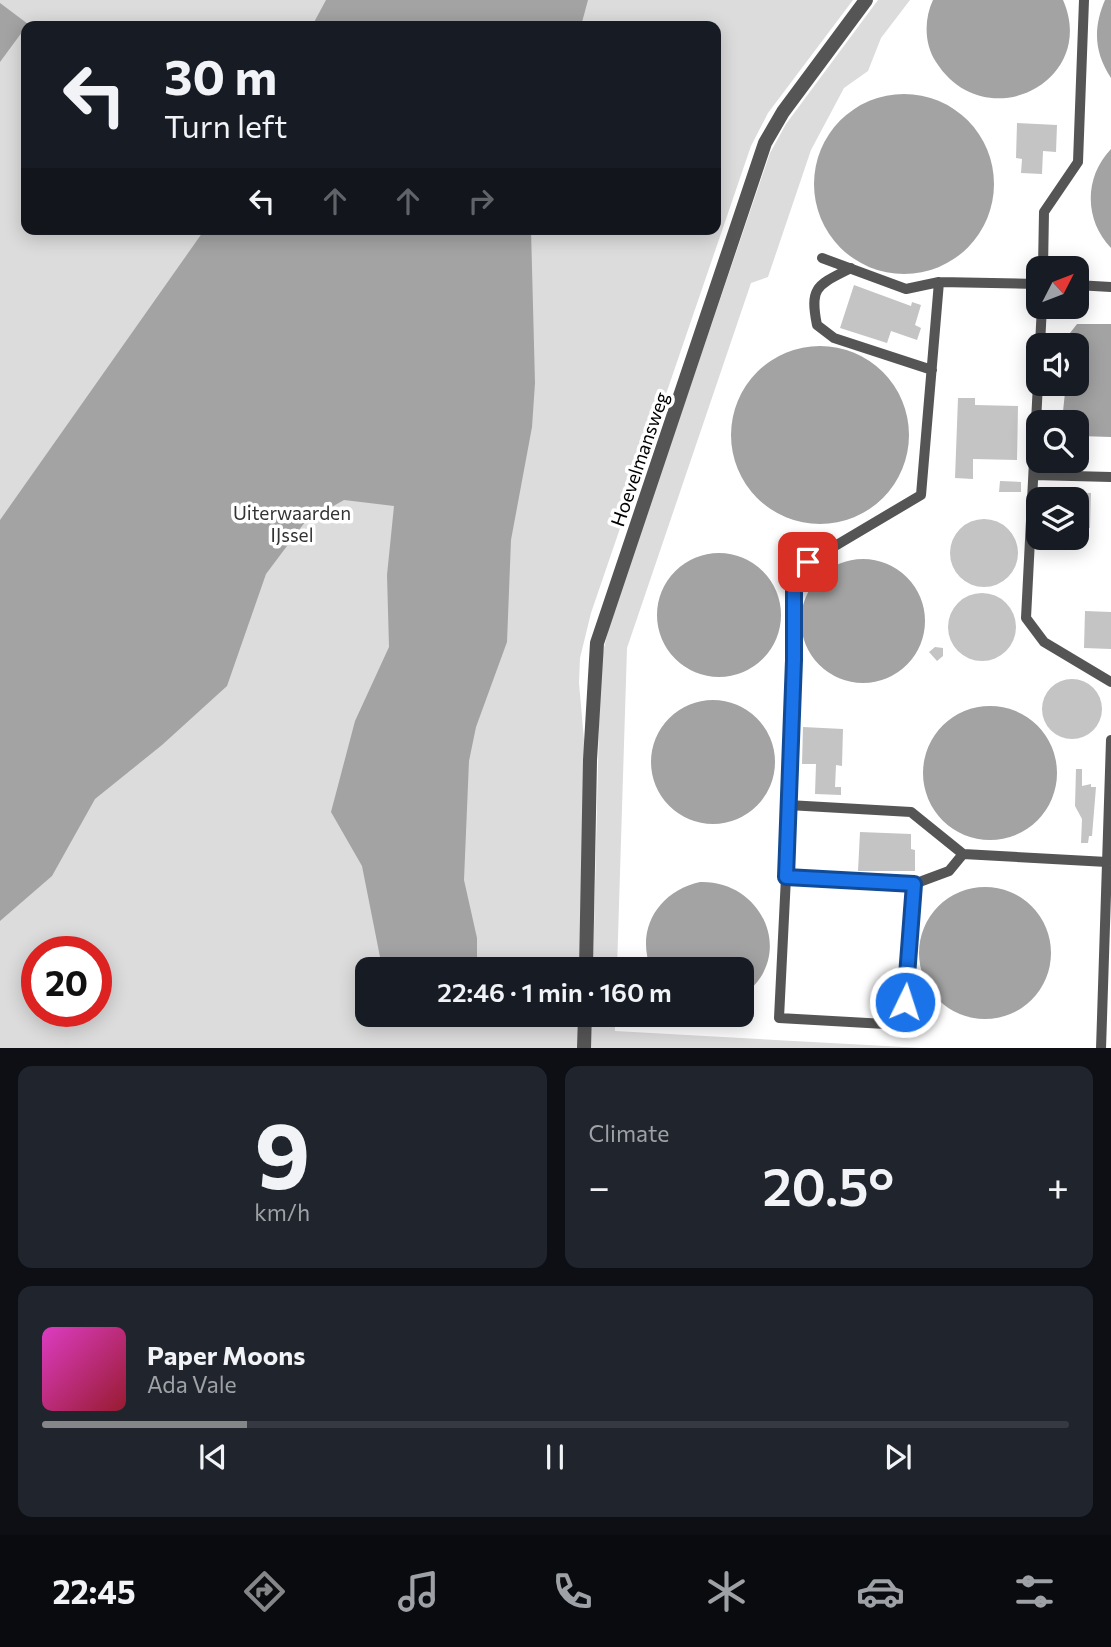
<!DOCTYPE html>
<meta charset="utf-8">
<style>
:root{--surface:#171b24;--page:#20242c;--text:#f1f3f6;--muted:#9ea1a6;--line:#363941;--accent:#858687}
body{margin:0;font-family:Commissioner,sans-serif;background:var(--page);color:var(--text);height:100vh;display:flex;flex-direction:column;font-size:26px;white-space:nowrap}
*{box-sizing:border-box;margin:0}
p{font-size:23px;color:var(--muted)}
.icon{flex:none;width:38px;height:38px;fill:none;stroke:currentColor;stroke-width:2;stroke-linecap:round;stroke-linejoin:round}
.map{position:relative;height:1048px;overflow:hidden}
.details{display:flex;flex-direction:column;gap:18px;padding:18px;background:#0d0f14;flex:1}
.details>*{flex:none}
.banner{position:absolute;left:21px;top:21px;width:700px;height:214px;border-radius:14px;box-shadow:0 4px 18px #0003;background:#171b24;color:var(--text);overflow:hidden}
.needle{width:46px;rotate:48deg}
.buttons{position:absolute;left:1026px;top:256px;display:grid;gap:14px}
.buttons a{display:grid;place-items:center;width:63px;height:63px;border-radius:14px;background:var(--surface);box-shadow:0 4px 18px #0003;font-size:35px}
.speed{position:absolute;left:21px;top:936px;display:flex;gap:14px;font-size:35px;font-weight:700;text-align:center}
.speed>*{display:grid;place-content:center;width:91px;height:91px;border-radius:50%;background:var(--surface);box-shadow:0 4px 18px #0003;line-height:1}
.speed .limit{border:10px solid #d22;background:#fff;color:#111}
.pin{position:absolute;display:grid;place-items:center;width:60px;height:60px;color:#fff;margin:-30px;border-radius:14px;box-shadow:0 4px 10px #0006}
.me{position:absolute;width:77px;margin:-38px;rotate:4deg;stroke-linejoin:round;filter:drop-shadow(0 0 5px #0008)}
.turn{display:flex;align-items:center;gap:24px;height:147px;padding:0 28px;font-size:32px}
.turn .icon{width:91px;height:91px;stroke-width:2.5}
.turn b{display:block;font-size:49px;line-height:60px}
.lanes{display:flex;align-items:center;height:66px;padding:0 28px;background:#0003;justify-content:center;gap:35px;direction:ltr}
.lanes .off{opacity:.35}
.big{font-size:52px;font-weight:600;line-height:1.1}
.details .card{flex:1;display:flex;flex-direction:column;justify-content:center;gap:10px;min-width:0;padding:0 24px;border-radius:14px;background:var(--page)}
.details .dial{align-items:center;gap:0}
.dial b{font-size:91px;line-height:1}
.song{display:flex;align-items:center;gap:21px}
.cover{width:84px;height:84px;border-radius:10px;background:linear-gradient(135deg,hsl(310 70% 55%),hsl(350 70% 35%))}
.played{height:7px;border-radius:4px;background:linear-gradient(90deg,var(--accent) 20%,var(--line) 20%)}
.keys{display:flex;justify-content:space-around;direction:ltr}
.heat{display:flex;justify-content:space-between;align-items:center;font-size:38px;direction:ltr}
.details .tiles{flex:1;display:grid;gap:18px;grid-template-columns:1fr 1fr}
.card:last-child{grid-column:span 2}
.trip{position:absolute;left:355px;top:957px;width:399px;height:70px;border-radius:14px;background:var(--surface);box-shadow:0 4px 18px #0003;font-weight:600;line-height:70px;text-align:center}
.tab-bar{display:flex;height:112px;justify-content:space-around;align-items:center;background:#090b0e;color:var(--muted)}
.tab-bar .icon{width:49px;height:49px}
.tab-bar .selected{color:var(--accent)}
.tab-bar b{font-size:32px;color:var(--text)}
.map>svg:first-child{display:block}
.green{fill:#dcdcdc;fill-rule:evenodd}
.water{fill:#a3a3a3}
.building{fill:#c4c4c4}
.lines{fill:none;stroke-linecap:round;stroke-linejoin:round}
.lane{stroke:#555;stroke-width:10}
.street{stroke:#555;stroke-width:14}
.route-casing{stroke:#114b97;stroke-width:18}
.route{stroke:#1a73e8;stroke-width:12}
.labels{text-anchor:middle;dominant-baseline:central;stroke-width:7;stroke-linejoin:round;paint-order:stroke}
.street-label{font-size:19px;fill:#000;stroke:#fff}
.park-label{font-size:19px;fill:#333;stroke:#fff}
</style>
<div class="map">
<svg width="1111" height="1049" viewBox="0 0 1111 1049">
<rect width="100%" height="100%" fill="#fff"/>
<path class="green" d="M 0,0 L 853,0 L 768,113 L 751,146 L 591,613 L 580,658 L 579,683 L 587,774 L 582,969 L 368,970 L 368,1015 L 580,1015 L 580,1048 L 0,1049 ZM 26,26 L 716,26 L 716,229 L 26,229 ZM 37,952 L 96,952 L 96,1012 L 37,1012 Z
M 878,0 L 910,0 L 881,38 L 868,71 L 844,88 L 811,150 L 768,277 L 751,283 L 627,648 L 617,969 L 593,970 L 600,683 L 601,660 L 611,619 L 770,153 L 786,124 Z
M 592,1015 L 615,1015 L 615,1031 L 922,1048 L 591,1049 Z"/>
<path class="water" d="M 326,0 L 588,0 L 581,26 L 312,26 Z
M 933,0 L 1063,0 C 1099,82 985,139 936,62 C 924,44 924,19 933,0 Z
M 1105,0 L 1111,0 L 1111,78 C 1094,52 1093,28 1105,0 Z
M 0,3 L 28,24 L 0,62 Z
M814 184a90 90 0 1 1 180 0a90 90 0 1 1-180 0Z
M 1111,149 L 1111,248 C 1084,220 1084,177 1111,149 Z
M 205,229 L 531,229 L 535,383 L 532,427 L 511,540 L 507,642 L 476,727 L 469,761 L 464,880 L 477,938 L 477,969 L 411,969 L 380,957 L 362,866 L 331,812 L 355,721 L 389,647 L 387,575 L 394,506 L 344,500 L 305,522 L 266,574 L 227,686 L 162,745 L 95,799 L 52,876 L 0,921 L 0,520 Z
M 1077,324 L 1111,324 L 1111,437 L 1079,436 L 1076,435 L 1076,422 L 1062,421 L 1066,383 L 1076,383 L 1076,345 L 1069,345 L 1070,333 Z
M731 435a89 89 0 1 1 178 0a89 89 0 1 1-178 0Z
M657 615a62 62 0 1 1 124 0a62 62 0 1 1-124 0Z
M801 621a62 62 0 1 1 124 0a62 62 0 1 1-124 0Z
M651 762a62 62 0 1 1 124 0a62 62 0 1 1-124 0Z
M923 773a67 67 0 1 1 134 0a67 67 0 1 1-134 0Z
M 700,882 C 764,880 797,958 742,996 L 742,970 L 651,969 C 635,929 659,891 700,882 Z
M919 953a66 66 0 1 1 132 0a66 66 0 1 1-132 0Z"/>
<path class="building" d="M 1017,123 L 1057,125 L 1056,152 L 1043,151 L 1042,174 L 1021,173 L 1022,159 L 1016,158 Z
M 854,285 L 911,306 L 912,302 L 921,305 L 915,325 L 921,328 L 917,340 L 891,331 L 887,343 L 840,328 Z
M 958,398 L 975,398 L 975,405 L 1018,406 L 1017,460 L 973,459 L 973,479 L 955,478 Z
M 1000,481 L 1021,482 L 1021,492 L 999,492 Z
M 1058,492 L 1091,493 L 1090,528 L 1076,527 L 1076,499 L 1057,499 Z
M950 553a34 34 0 1 1 68 0a34 34 0 1 1-68 0Z
M948 627a34 34 0 1 1 68 0a34 34 0 1 1-68 0Z
M 1085,611 L 1111,612 L 1111,649 L 1084,648 Z
M 935,647 L 943,648 L 943,656 L 937,661 L 929,652 Z
M1042 709a30 30 0 1 1 60 0a30 30 0 1 1-60 0Z
M 803,727 L 843,729 L 842,766 L 836,765 L 835,787 L 841,787 L 841,795 L 815,794 L 816,764 L 802,764 Z
M 1076,769 L 1082,769 L 1082,786 L 1091,784 L 1091,787 L 1096,787 L 1092,836 L 1089,836 L 1088,843 L 1081,843 L 1082,819 L 1075,806 Z
M 860,832 L 911,834 L 911,849 L 915,850 L 915,871 L 858,871 Z"/>
<g class="lines">
<path class="lane" d="M 822,258 L 906,289 L 939,282 L 1038,284
M 851,268 C 818,285 809,286 817,325 L 834,338 L 932,370
M 1043,268 L 1044,212 L 1078,162 L 1084,0
M 1076,285 L 1111,287
M 1040,345 L 1042,306
M 1038,383 L 1026,618 L 1044,642 L 1111,682
M 1034,475 L 1111,477
M 788,805 L 794,660 L 794,585 L 808,562 L 921,495 L 939,282
M 786,877 L 788,805 L 911,812 L 963,854
M 914,884 L 903,1025 L 779,1018 L 786,877 L 914,884 L 949,871 L 963,854 L 1107,862
M 1101,1049 L 1111,740"/>
<path class="street" d="M 586,970 L 590,760 L 597,643 L 765,143 L 783,112 L 866,0
M 584,1049 L 585,1015"/>
</g>
<g class="lines">
<defs>
<path id="route" d="M 808,562 L 794,585 L 794,660 L 786,877 L 914,884 L 905,1002"/>
</defs>
<use href="#route" class="route-casing"/>
<use href="#route" class="route"/>
</g>
<g class="labels">
<g class="street-label">
<text transform="translate(639 459) rotate(-71)">Hoevelmansweg</text>
</g>
<g class="park-label">
<text x="292" y="512">Uiterwaarden<tspan x="292" dy="22">IJssel</tspan></text>
</g>
</g>
</svg>
<div class="buttons">
<a><svg class="needle" viewBox="-14 -14 28 28"><path d="M0-13l5 13h-10z" fill="#e53935"/><path d="M0 13l5-13h-10z" fill="#9ea1a6"/></svg></a>
<a><svg class="icon" aria-label="sound" viewBox="0 0 24 24"><path d="M4 9h4l5-4v14l-5-4H4zM17 9q2 3 0 6"/></svg></a>
<a><svg class="icon" aria-label="search" viewBox="0 0 24 24"><circle cx="10" cy="10" r="6"/><path d="M15 15l6 6"/></svg></a>
<a><svg class="icon" aria-label="layers" viewBox="0 0 24 24"><path d="M12 4l9 5-9 5-9-5zM3 14l9 5 9-5"/></svg></a>
</div>
<div class="speed"><div class="limit">20</div></div>
<div class="pin" style="left:808px;top:562px;background:#d93025"><svg class="icon" aria-label="arrive" viewBox="0 0 24 24"><path d="M6 21V4h12l-3 4 3 4H6"/></svg></div>
<svg class="me" style="left:905px;top:1002px" viewBox="-20 -20 40 40"><circle r="17" fill="#1a73e8" stroke="#fff" stroke-width="3"/><path d="M0-11L8 9 0 5-8 9z" fill="#fff"/></svg>
<div class="trip">22:46 · 1 min · 160 m</div>
<div class="banner">
<div class="turn"><svg class="icon" aria-label="left" viewBox="0 0 24 24"><path d="M17 20v-9H6M10 6l-5 5 5 5"/></svg><div><b>30 m</b>Turn left</div></div>
<div class="lanes"><svg class="icon" aria-label="left" viewBox="0 0 24 24"><path d="M17 20v-9H6M10 6l-5 5 5 5"/></svg><svg class="icon off" aria-label="ahead" viewBox="0 0 24 24"><path d="M12 20V5M6 11l6-6 6 6"/></svg><svg class="icon off" aria-label="ahead" viewBox="0 0 24 24"><path d="M12 20V5M6 11l6-6 6 6"/></svg><svg class="icon off" aria-label="right" viewBox="0 0 24 24"><path d="M7 20v-9h11M14 6l5 5-5 5"/></svg></div>
</div>
</div>
<section class="details">
<div class="tiles">
<div class="card dial"><b>9</b><p>km/h</p></div>
<div class="card"><p>Climate</p>
<div class="heat"><a>−</a><b class="big">20.5°</b><a>+</a></div>
</div>
<div class="card">
<div class="song"><i class="cover"></i><div><b>Paper Moons</b><p>Ada Vale</p></div></div>
<div class="played"></div>
<div class="keys"><svg class="icon" aria-label="previous" viewBox="0 0 24 24"><path d="M18 5L8 12l10 7zM5 5v14"/></svg><svg class="icon" aria-label="pause" viewBox="0 0 24 24"><path d="M8 5v14M16 5v14"/></svg><svg class="icon" aria-label="next" viewBox="0 0 24 24"><path d="M6 5l10 7-10 7zM19 5v14"/></svg></div>
</div>
</div>
</section>
<nav class="tab-bar">
<b>22:45</b>
<svg class="icon selected" aria-label="directions" viewBox="0 0 24 24"><path d="M12 3l9 9-9 9-9-9zM9 14v-3h6M13 9l2 2-2 2"/></svg>
<svg class="icon" aria-label="music" viewBox="0 0 24 24"><path d="M9 18V5l10-2v13"/><circle cx="6" cy="18" r="3"/><circle cx="16" cy="16" r="3"/></svg>
<svg class="icon" aria-label="phone" viewBox="0 0 24 24"><path d="M5 4h4l2 5-3 2q2 4 5 5l2-3 5 2v4C11 20 4 13 5 4z"/></svg>
<svg class="icon" aria-label="climate" viewBox="0 0 24 24"><path d="M12 3v18M4 7l16 10M4 17L20 7"/></svg>
<svg class="icon" aria-label="car" viewBox="0 0 24 24"><path d="M5 17H2v-5l4-1 3-4h7l3 4 3 1v5h-3M9 17h6M6 11h13"/><circle cx="7" cy="17" r="2"/><circle cx="17" cy="17" r="2"/></svg>
<svg class="icon" aria-label="filters" viewBox="0 0 24 24"><path d="M4 7h16M4 17h16"/><circle cx="9" cy="7" r="2"/><circle cx="15" cy="17" r="2"/></svg>
</nav>
